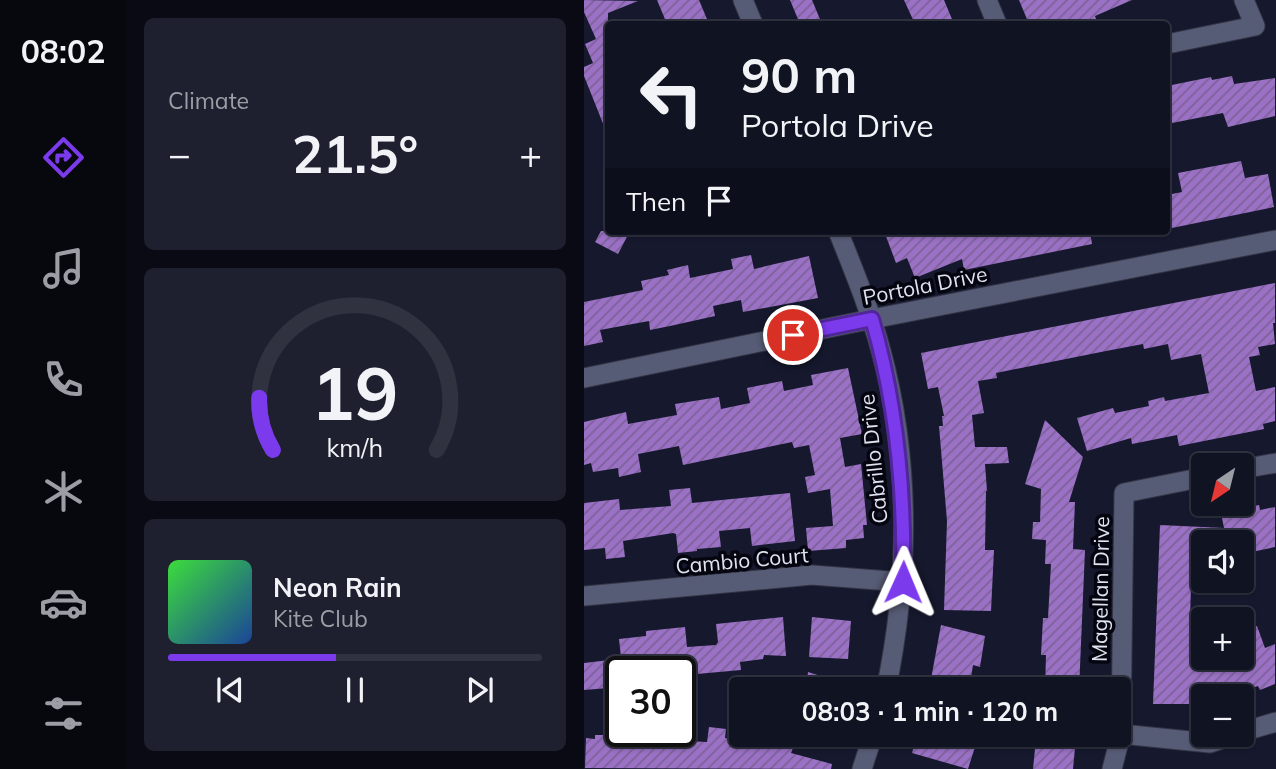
<!DOCTYPE html>
<meta charset="utf-8">
<style>
:root{--surface:#101322;--page:#1e202f;--text:#f1f3f6;--muted:#9c9ea5;--line:#303240;--accent:#7c3aed}
body{margin:0;font-family:Mulish,sans-serif;background:var(--page);color:var(--text);height:100vh;display:flex;flex-direction:column;font-size:26px;white-space:nowrap}
*{box-sizing:border-box;margin:0}
p{font-size:23px;color:var(--muted)}
.icon{flex:none;width:38px;height:38px;fill:none;stroke:currentColor;stroke-width:2;stroke-linecap:round;stroke-linejoin:round}
.map{position:relative;flex:1;overflow:hidden}
.side{display:flex;flex-direction:column;gap:18px;padding:18px;background:#090a13;width:458px}
.side>*{flex:none}
.guide{position:absolute;left:21px;top:21px;width:565px;height:214px;border-radius:7px;box-shadow:0 2px 5px #0004,0 0 0 2px var(--line);background:#101322;color:var(--text);overflow:hidden}
.needle{width:46px;rotate:215deg}
.fabs{position:absolute;left:607px;top:453px;display:grid;gap:14px}
.fabs a{display:grid;place-items:center;width:63px;height:63px;border-radius:7px;background:var(--surface);box-shadow:0 2px 5px #0004,0 0 0 2px var(--line);font-size:35px}
.speed{position:absolute;left:21px;top:656px;display:flex;gap:14px;font-size:35px;font-weight:700;text-align:center}
.speed>*{display:grid;place-content:center;width:91px;height:91px;border-radius:50%;background:var(--surface);box-shadow:0 2px 5px #0004,0 0 0 2px var(--line);line-height:1}
.speed .limit{border:4px solid #111;border-radius:10px;background:#fff;color:#111}
.pin{position:absolute;display:grid;place-items:center;width:60px;height:60px;color:#fff;margin:-30px;border:4px solid #fff;border-radius:50%;box-shadow:0 2px 7px #0007}
.me{position:absolute;width:77px;margin:-38px;rotate:1deg;stroke-linejoin:round;filter:drop-shadow(0 0 5px #0008)}
.turn{display:flex;align-items:center;gap:24px;height:147px;padding:0 21px;font-size:32px}
.turn .icon{width:91px;height:91px;stroke-width:2.5}
.turn b{display:block;font-size:49px;line-height:60px}
.then{display:flex;align-items:center;height:66px;padding:0 21px;background:#0003;gap:14px;font-size:26px}
.big{font-size:52px;font-weight:700;line-height:1.1}
.side .tile{flex:1;display:flex;flex-direction:column;justify-content:center;gap:10px;min-width:0;padding:0 24px;border-radius:10px;background:var(--page)}
.side .dial{align-items:center;gap:0}
.dial svg{height:182px;overflow:visible;fill:none;stroke:var(--line);stroke-width:7;stroke-linecap:round;text-anchor:middle}
.dial text{fill:var(--text);stroke:none}
.song{display:flex;align-items:center;gap:21px}
.cover{width:84px;height:84px;border-radius:10px;background:linear-gradient(135deg,hsl(120 70% 55%),hsl(220 70% 35%))}
.played{height:7px;border-radius:4px;background:linear-gradient(90deg,var(--accent) 45%,var(--line) 45%)}
.keys{display:flex;justify-content:space-around;direction:ltr}
.heat{display:flex;justify-content:space-between;align-items:center;font-size:38px;direction:ltr}
.trip{position:absolute;left:145px;top:677px;width:402px;height:70px;border-radius:7px;background:var(--surface);box-shadow:0 2px 5px #0004,0 0 0 2px var(--line);font-weight:700;line-height:70px;text-align:center}
main{display:flex;flex:1;min-height:0}
.tab-bar{display:flex;flex-direction:column;width:126px;justify-content:space-around;align-items:center;background:#06080e;color:var(--muted)}
.tab-bar .icon{width:49px;height:49px}
.tab-bar .active{color:var(--accent)}
.tab-bar b{font-size:32px;color:var(--text)}
.map>svg:first-child{display:block}
.building{fill:url(#building-hatch)}
.lines{fill:none;stroke-linecap:round;stroke-linejoin:round}
.street-casing{stroke:#343546;stroke-width:21}
.street{stroke:#575c76;stroke-width:19}
.route-casing{stroke:#51269a;stroke-width:18}
.route{stroke:#7c3aed;stroke-width:12}
.labels{text-anchor:middle;dominant-baseline:central;stroke-width:7;stroke-linejoin:round;paint-order:stroke}
.street-label{font-size:21px;fill:#dee2f1;stroke:#04050e}
</style>
<main>
<nav class="tab-bar">
<b>08:02</b>
<svg class="icon active" aria-label="directions" viewBox="0 0 24 24"><path d="M12 3l9 9-9 9-9-9zM9 14v-3h6M13 9l2 2-2 2"/></svg>
<svg class="icon" aria-label="music" viewBox="0 0 24 24"><path d="M9 18V5l10-2v13"/><circle cx="6" cy="18" r="3"/><circle cx="16" cy="16" r="3"/></svg>
<svg class="icon" aria-label="phone" viewBox="0 0 24 24"><path d="M5 4h4l2 5-3 2q2 4 5 5l2-3 5 2v4C11 20 4 13 5 4z"/></svg>
<svg class="icon" aria-label="climate" viewBox="0 0 24 24"><path d="M12 3v18M4 7l16 10M4 17L20 7"/></svg>
<svg class="icon" aria-label="car" viewBox="0 0 24 24"><path d="M5 17H2v-5l4-1 3-4h7l3 4 3 1v5h-3M9 17h6M6 11h13"/><circle cx="7" cy="17" r="2"/><circle cx="17" cy="17" r="2"/></svg>
<svg class="icon" aria-label="filters" viewBox="0 0 24 24"><path d="M4 7h16M4 17h16"/><circle cx="9" cy="7" r="2"/><circle cx="15" cy="17" r="2"/></svg>
</nav>
<section class="side">
<div class="tile"><p>Climate</p>
<div class="heat"><a>−</a><b class="big">21.5°</b><a>+</a></div>
</div>
<div class="tile dial"><svg viewBox="0 0 100 80">
<path d="M14 69A42 42 0 1 1 86 69"/>
<path d="M14 69A42 42 0 0 1 8 46" stroke="#7c3aed"/>
<text x="50" y="56" font-size="32" font-weight="700">19</text>
<text x="50" y="72" font-size="11">km/h</text>
</svg></div>
<div class="tile">
<div class="song"><i class="cover"></i><div><b>Neon Rain</b><p>Kite Club</p></div></div>
<div class="played"></div>
<div class="keys"><svg class="icon" aria-label="previous" viewBox="0 0 24 24"><path d="M18 5L8 12l10 7zM5 5v14"/></svg><svg class="icon" aria-label="pause" viewBox="0 0 24 24"><path d="M8 5v14M16 5v14"/></svg><svg class="icon" aria-label="next" viewBox="0 0 24 24"><path d="M6 5l10 7-10 7zM19 5v14"/></svg></div>
</div>
</section>
<div class="map">
<svg width="692" height="769" viewBox="0 0 692 769">
<defs>
<pattern id="building-hatch" width="6" height="6" patternUnits="userSpaceOnUse" patternTransform="scale(1.75)"><rect width="6" height="6" fill="#9a71c4"/><path d="M-1 1l2-2M0 6l6-6M5 7l2-2" fill="none" stroke="#7c6199"/></pattern>
</defs>
<rect width="100%" height="100%" fill="#16192e"/>
<path class="building" d="M 0,0 L 54,1 L 24,13 L 24,136 L 0,76 L 0,67 L 9,63 L 1,44 L 12,39 L 0,12 Z
M 73,0 L 115,0 L 125,24 L 83,24 Z
M 206,0 L 228,0 L 238,24 L 216,24 Z
M 320,0 L 360,0 L 370,24 L 331,24 Z
M 435,0 L 548,0 L 511,16 L 512,19 L 497,24 L 494,24 L 492,20 L 480,24 L 445,24 Z
M 648,76 L 650,84 L 691,78 L 691,116 L 644,127 L 639,113 L 583,124 L 583,86 L 627,77 L 628,80 Z
M 657,161 L 661,178 L 684,174 L 690,207 L 583,229 L 583,195 L 598,192 L 594,173 Z
M 17,231 L 46,231 L 34,254 L 11,242 Z
M 300,231 L 506,231 L 508,244 L 380,270 L 378,259 L 331,278 L 323,258 L 312,263 Z
M 167,255 L 170,269 L 225,256 L 234,298 L 159,312 L 157,300 L 129,306 L 131,316 L 86,326 L 66,330 L 65,321 L 16,330 L 19,342 L 0,346 L 0,302 L 59,290 L 57,281 L 85,275 L 83,270 L 104,265 L 106,278 L 149,269 L 147,259 Z
M 691,283 L 691,323 L 689,323 L 691,344 L 674,347 L 676,355 L 665,357 L 672,391 L 691,387 L 691,421 L 679,424 L 680,429 L 595,446 L 593,435 L 548,444 L 547,438 L 503,451 L 493,418 L 529,408 L 531,413 L 565,406 L 564,401 L 580,397 L 581,401 L 625,393 L 617,354 L 587,360 L 584,344 L 560,349 L 559,344 L 522,351 L 412,373 L 413,378 L 394,381 L 400,413 L 388,415 L 391,447 L 423,447 L 425,463 L 401,464 L 403,491 L 402,491 L 401,550 L 410,550 L 407,611 L 360,610 L 363,521 L 355,426 L 359,426 L 358,416 L 360,416 L 354,387 L 344,389 L 337,353 Z
M 264,368 L 278,434 L 256,438 L 261,467 L 277,464 L 283,525 L 279,525 L 280,538 L 262,540 L 262,548 L 224,551 L 222,528 L 249,526 L 246,489 L 224,493 L 221,477 L 231,475 L 225,445 L 210,448 L 208,442 L 99,465 L 95,446 L 54,454 L 57,472 L 35,477 L 34,468 L 9,472 L 7,463 L 0,465 L 0,422 L 42,412 L 44,424 L 93,415 L 91,404 L 135,397 L 137,409 L 166,403 L 163,388 L 198,381 L 200,391 L 229,385 L 227,375 Z
M 461,420 L 499,457 L 485,502 L 491,502 L 489,549 L 501,550 L 495,690 L 461,690 L 462,655 L 457,655 L 459,618 L 464,618 L 467,564 L 461,564 L 462,540 L 448,539 L 449,522 L 456,522 L 457,489 L 441,484 Z
M 106,488 L 108,503 L 206,493 L 211,541 L 168,546 L 166,528 L 135,531 L 137,547 L 113,549 L 113,551 L 94,553 L 92,534 L 89,533 L 39,541 L 41,557 L 22,559 L 21,548 L 0,550 L 0,503 L 35,499 L 36,510 L 87,506 L 85,490 Z
M 675,505 L 676,510 L 691,507 L 691,547 L 658,554 L 658,542 L 620,542 L 616,587 L 607,586 L 606,620 L 620,621 L 620,658 L 658,658 L 658,632 L 673,626 L 681,648 L 691,644 L 691,684 L 676,690 L 674,686 L 643,696 L 620,696 L 620,704 L 569,704 L 576,525 L 640,528 L 637,513 Z
M 199,617 L 202,656 L 180,655 L 179,659 L 156,662 L 157,670 L 113,674 L 113,672 L 37,672 L 37,687 L 0,690 L 0,663 L 34,659 L 37,657 L 35,639 L 62,636 L 62,631 L 101,627 L 103,647 L 132,645 L 134,642 L 132,624 Z
M 228,617 L 267,621 L 264,659 L 225,657 Z
M 357,625 L 401,636 L 396,667 L 389,665 L 385,690 L 345,690 Z
M 224,672 L 268,686 L 267,690 L 222,690 Z
M 125,727 L 142,729 L 141,738 L 209,748 L 207,753 L 248,764 L 247,769 L 1,768 L 2,738 L 11,739 L 11,735 L 19,735 L 19,732 L 64,732 L 64,739 L 123,742 Z
M 333,735 L 374,735 L 372,741 L 391,747 L 384,769 L 328,753 Z
M 448,735 L 492,737 L 489,769 L 449,769 L 451,749 L 446,748 Z"/>
<g class="lines">
<defs>
<path id="street" d="M 159,0 L 169,24
M 403,0 L 413,24
M 583,44 L 671,26 L 660,0
M 254,231 C 270,271 286,310 297,351 C 327,462 325,578 302,690
M 0,378 L 288,319 L 692,240
M 658,469 L 692,463
M 0,596 L 228,575 L 319,582
M 658,732 L 692,722
M 537,734 L 626,743 L 650,735
M 278,769 L 289,735
M 528,769 L 537,734 L 540,493 L 620,477"/>
</defs>
<use href="#street" class="street-casing"/>
<use href="#street" class="street"/>
</g>
<g class="lines">
<defs>
<path id="route" d="M 209,335 L 288,319 C 313,405 321,493 319,582"/>
</defs>
<use href="#route" class="route-casing"/>
<use href="#route" class="route"/>
</g>
<g class="labels">
<g class="street-label">
<text transform="translate(341 285) rotate(-11)">Portola Drive</text>
<text transform="translate(289 459) rotate(-96)">Cabrillo Drive</text>
<text transform="translate(158 560) rotate(-5)">Cambio Court</text>
<text transform="translate(516 589) rotate(-89)">Magellan Drive</text>
</g>
</g>
</svg>
<div class="fabs">
<a><svg class="needle" viewBox="-14 -14 28 28"><path d="M0-13l5 13h-10z" fill="#e53935"/><path d="M0 13l5-13h-10z" fill="#9c9ea5"/></svg></a>
<a><svg class="icon" aria-label="sound" viewBox="0 0 24 24"><path d="M4 9h4l5-4v14l-5-4H4zM17 9q2 3 0 6"/></svg></a>
<a>+</a>
<a>−</a>
</div>
<div class="speed"><div class="limit">30</div></div>
<div class="pin" style="left:209px;top:335px;background:#d93025"><svg class="icon" aria-label="arrive" viewBox="0 0 24 24"><path d="M6 21V4h12l-3 4 3 4H6"/></svg></div>
<svg class="me" style="left:319px;top:582px" viewBox="-20 -20 40 40"><path d="M0-17L14 15 0 8-14 15z" fill="#7c3aed" stroke="#fff" stroke-width="4"/></svg>
<div class="trip">08:03 · 1 min · 120 m</div>
<div class="guide">
<div class="turn"><svg class="icon" aria-label="left" viewBox="0 0 24 24"><path d="M17 20v-9H6M10 6l-5 5 5 5"/></svg><div><b>90 m</b>Portola Drive</div></div>
<div class="then">Then<svg class="icon" aria-label="arrive" viewBox="0 0 24 24"><path d="M6 21V4h12l-3 4 3 4H6"/></svg></div>
</div>
</div>
</main>
